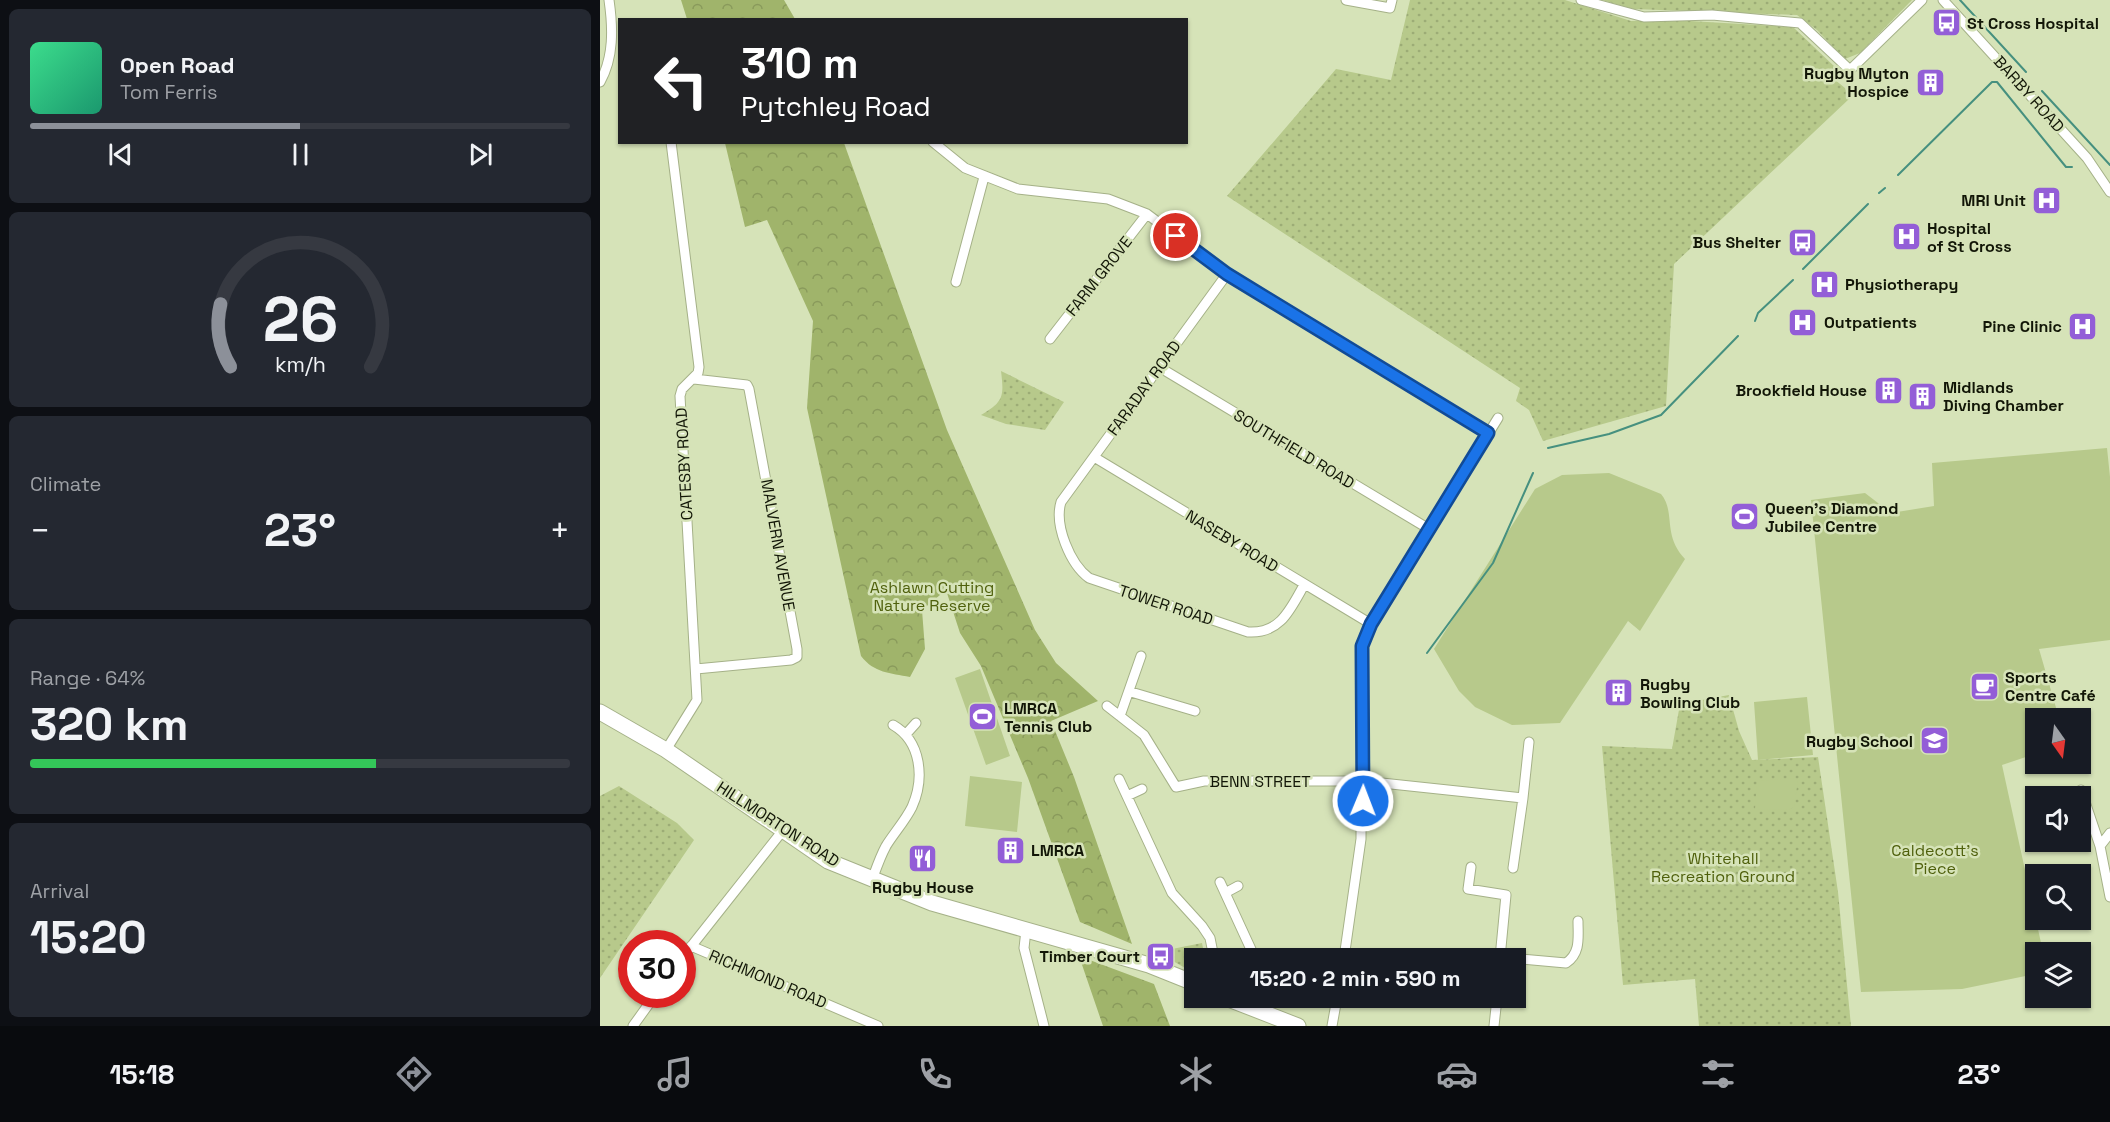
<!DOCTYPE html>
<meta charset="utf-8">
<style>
:root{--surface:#171b24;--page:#242831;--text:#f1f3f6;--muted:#9ea1a6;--line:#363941;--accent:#8c9099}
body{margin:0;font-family:"Space Grotesk",sans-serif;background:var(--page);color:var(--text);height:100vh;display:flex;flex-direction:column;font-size:22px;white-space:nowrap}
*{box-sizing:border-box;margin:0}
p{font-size:20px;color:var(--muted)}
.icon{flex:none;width:33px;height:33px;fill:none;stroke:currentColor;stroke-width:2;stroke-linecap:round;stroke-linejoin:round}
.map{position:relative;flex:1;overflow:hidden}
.panel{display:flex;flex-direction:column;gap:9px;padding:9px;background:#0d0f14;width:600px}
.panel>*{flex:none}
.banner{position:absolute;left:18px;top:18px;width:570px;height:126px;border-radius:0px;box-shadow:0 2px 4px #0004;background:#202124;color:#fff;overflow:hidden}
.needle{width:39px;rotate:166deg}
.tools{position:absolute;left:1425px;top:708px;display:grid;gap:12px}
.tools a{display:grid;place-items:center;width:66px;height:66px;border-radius:0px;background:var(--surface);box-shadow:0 2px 4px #0004;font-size:30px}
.speed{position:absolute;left:18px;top:930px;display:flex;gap:12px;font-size:30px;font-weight:700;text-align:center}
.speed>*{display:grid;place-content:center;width:78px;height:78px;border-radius:50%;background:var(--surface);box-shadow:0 2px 4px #0004;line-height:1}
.speed .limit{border:9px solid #d22;background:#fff;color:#111}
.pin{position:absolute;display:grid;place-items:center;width:51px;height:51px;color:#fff;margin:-26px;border:3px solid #fff;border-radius:50%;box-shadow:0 2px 6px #0007}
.me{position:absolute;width:66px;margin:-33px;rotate:1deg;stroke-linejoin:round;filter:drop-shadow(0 0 4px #0008)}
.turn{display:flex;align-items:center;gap:21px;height:126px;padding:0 24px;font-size:27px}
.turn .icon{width:78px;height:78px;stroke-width:2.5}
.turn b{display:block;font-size:42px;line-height:51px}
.big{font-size:45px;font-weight:800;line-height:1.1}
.panel .card{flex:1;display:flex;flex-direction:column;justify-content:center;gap:9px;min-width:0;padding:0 21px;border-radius:9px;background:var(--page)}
.panel .dial{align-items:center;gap:0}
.dial svg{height:156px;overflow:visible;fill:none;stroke:var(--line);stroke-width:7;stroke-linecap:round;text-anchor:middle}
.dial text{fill:var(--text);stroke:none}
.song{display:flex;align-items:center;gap:18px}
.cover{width:72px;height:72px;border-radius:9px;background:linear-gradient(135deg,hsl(150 70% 55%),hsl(160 70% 35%))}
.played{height:6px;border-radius:3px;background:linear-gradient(90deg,var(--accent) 50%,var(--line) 50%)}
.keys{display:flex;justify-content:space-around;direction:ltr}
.heat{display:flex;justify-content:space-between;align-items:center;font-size:33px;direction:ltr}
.charge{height:9px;border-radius:4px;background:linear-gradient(90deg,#34c759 64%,var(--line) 0)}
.trip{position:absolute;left:584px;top:948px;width:342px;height:60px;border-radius:0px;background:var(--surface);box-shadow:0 2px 4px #0004;font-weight:800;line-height:60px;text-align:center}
.tab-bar{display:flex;height:96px;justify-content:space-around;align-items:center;background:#090b0e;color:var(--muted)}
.tab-bar .icon{width:42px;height:42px}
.tab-bar .selected{color:var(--accent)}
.tab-bar b{font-size:27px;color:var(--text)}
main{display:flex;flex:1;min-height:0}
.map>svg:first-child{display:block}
.green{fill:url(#green-dots)}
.forest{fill:url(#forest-crowns)}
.pitch{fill:#b7c98b}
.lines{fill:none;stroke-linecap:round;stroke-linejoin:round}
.stream{stroke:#46907f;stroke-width:2}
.minor-casing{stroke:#a5b188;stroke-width:11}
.trunk-casing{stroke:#a5b188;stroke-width:17}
.minor{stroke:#fff;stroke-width:9}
.trunk{stroke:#fff;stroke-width:15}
.route-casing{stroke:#114b97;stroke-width:15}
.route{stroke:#1a73e8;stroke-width:10}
.labels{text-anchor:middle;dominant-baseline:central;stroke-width:5;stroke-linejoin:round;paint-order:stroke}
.poi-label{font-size:16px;font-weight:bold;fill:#121607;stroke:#d6e3b8;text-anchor:start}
.street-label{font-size:16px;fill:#121607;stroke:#d6e3b8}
.park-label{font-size:16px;fill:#4f600c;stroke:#d6e3b8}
</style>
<main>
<section class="panel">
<div class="card">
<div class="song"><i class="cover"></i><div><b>Open Road</b><p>Tom Ferris</p></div></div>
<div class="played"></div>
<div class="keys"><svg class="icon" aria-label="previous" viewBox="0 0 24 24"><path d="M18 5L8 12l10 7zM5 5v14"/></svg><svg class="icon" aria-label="pause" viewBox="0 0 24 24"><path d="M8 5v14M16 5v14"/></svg><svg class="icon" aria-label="next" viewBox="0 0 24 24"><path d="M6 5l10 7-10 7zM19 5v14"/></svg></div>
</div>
<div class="card dial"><svg viewBox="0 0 100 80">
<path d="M14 69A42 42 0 1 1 86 69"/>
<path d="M14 69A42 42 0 0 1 9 37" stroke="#8c9099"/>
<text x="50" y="56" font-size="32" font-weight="700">26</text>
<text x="50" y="72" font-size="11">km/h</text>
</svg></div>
<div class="card"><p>Climate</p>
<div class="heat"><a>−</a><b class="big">23°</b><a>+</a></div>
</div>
<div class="card"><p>Range · 64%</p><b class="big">320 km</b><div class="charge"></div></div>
<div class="card"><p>Arrival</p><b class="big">15:20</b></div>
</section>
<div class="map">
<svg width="1510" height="1026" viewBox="0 0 1510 1026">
<defs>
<pattern id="green-dots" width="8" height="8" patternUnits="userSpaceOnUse" patternTransform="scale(1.5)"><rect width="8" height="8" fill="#b7c98b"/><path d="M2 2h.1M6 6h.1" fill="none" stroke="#9cac76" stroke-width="1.8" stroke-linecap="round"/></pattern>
<pattern id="forest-crowns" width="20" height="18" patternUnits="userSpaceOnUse" patternTransform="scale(1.5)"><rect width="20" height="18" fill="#a0b46b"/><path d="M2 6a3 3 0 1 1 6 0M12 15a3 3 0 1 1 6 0" fill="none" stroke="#899a5b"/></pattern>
</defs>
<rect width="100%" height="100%" fill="#d6e3b8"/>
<path class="green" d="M 810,0 L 965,0 L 1031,21 L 1073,20 L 1193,27 L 1235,67 L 1234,79 L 1245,88 L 1249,99 L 1074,264 L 1066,406 L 943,441 L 929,410 L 916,401 L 920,388 L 627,196 L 736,69 L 791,80 Z
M 1002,0 L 1312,0 L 1260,53 L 1245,59 L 1217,30 L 1197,15 L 1033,9 Z
M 401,371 L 464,402 L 445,430 L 406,424 L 381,415 C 404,402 404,396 401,371 Z
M 1129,695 L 1139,731 L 1152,760 L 1218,757 L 1238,892 L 1251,1026 L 1099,1026 L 1095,979 L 1023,985 L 1002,746 L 1072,749 L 1080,704 Z
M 19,786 L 77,823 L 94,840 L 0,978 L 0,796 Z
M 602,943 L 605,958 L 594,958 L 594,973 L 557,952 Z"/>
<path class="forest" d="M 81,0 L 184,0 L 195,19 L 87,19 Z
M 125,143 L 244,143 L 347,430 L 435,630 L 456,663 L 498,701 L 451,721 L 474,777 L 532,944 L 480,922 L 428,778 L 381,666 L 360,633 L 346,590 L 322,610 L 325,649 L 310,677 C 290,673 274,673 261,656 L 207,408 L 213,321 L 167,220 L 145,227 Z
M 479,956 L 554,984 L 570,1026 L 503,1026 Z"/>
<path class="pitch" d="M 1507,448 L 1510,477 L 1510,640 L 1439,649 L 1459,718 L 1436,718 L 1435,754 L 1402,765 L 1443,952 L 1436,952 L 1435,974 L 1362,989 L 1261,992 L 1211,500 L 1265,493 L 1291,513 L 1334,506 L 1332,463 Z
M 1009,473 L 1061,494 C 1076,512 1062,535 1085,559 L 1040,631 L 1028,621 L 960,723 L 912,725 L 875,707 L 859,691 L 834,649 L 935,489 L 962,475 Z
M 380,669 L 410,756 L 386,765 L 355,678 Z
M 1207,697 L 1213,755 L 1158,760 L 1154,702 Z
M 370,776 L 422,782 L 417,832 L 365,826 Z
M 1194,778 L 1198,780 L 1194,807 L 1189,810 L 1155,809 L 1157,781 Z"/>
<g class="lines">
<path class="stream" d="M 1360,0 L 1426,72
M 1442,91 L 1510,165
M 1298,175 L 1392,82 L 1397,82 L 1466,167 L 1472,167
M 1279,193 L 1285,188
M 1203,269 L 1268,204
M 1155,321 L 1158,313 L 1193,280
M 948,448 L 1009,434 L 1061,415 L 1138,336
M 827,653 L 893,563 L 933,473"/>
<defs>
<path id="minor" d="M 746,0 L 790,8 L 792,0
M 981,0 L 1044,17 L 1112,15 L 1200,23 L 1250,70 L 1322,0
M 1343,0 L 1487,158 L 1510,192
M 0,82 C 14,57 13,28 9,0
M 333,142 L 365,168 L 418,189 L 508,199 L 547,214 L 627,274 L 888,433
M 627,274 L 461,502 C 454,525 470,564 489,578 L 648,632 C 680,634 690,610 704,585
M 356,282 L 384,177
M 450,339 L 547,214
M 559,367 L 829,529
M 94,379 L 147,385 L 149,389 L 197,649 L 197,657 L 191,660 L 96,669
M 494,457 L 771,624
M 531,692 L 595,711
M 507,706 L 544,735 L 576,787 L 604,781 L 763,781 L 923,798 L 913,868
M 520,716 L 541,656
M 307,733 L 316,723
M 66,750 L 97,700 L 80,396 L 82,389 L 98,373 L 99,367 L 71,142
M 519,779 L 572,893 L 602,926 L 610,938 L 614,958
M 1481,790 L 1500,846
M 527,796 L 542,789
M 923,798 L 929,742
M 1510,833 L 1500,846 L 1510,897
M 871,867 L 868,889 L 906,895 L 900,958
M 272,880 C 276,869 280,857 286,846 C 294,833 305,821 312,807 C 325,778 321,741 293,725
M 620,882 L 655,958
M 625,893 L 638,886
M 426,930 L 424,948 L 444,1026
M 91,946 L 278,1026
M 900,957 L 966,963 C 981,953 978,937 978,921
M 82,958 L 184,829
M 744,958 L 761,839 L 762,646 L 771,624 L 898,418
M 33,1026 L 56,994
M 732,1026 L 737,998
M 894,1026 L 897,998"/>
<path id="trunk" d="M 0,712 L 66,750 L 228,861 L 332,903 L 549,965 L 594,983
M 626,998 L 698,1026"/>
</defs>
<use href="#minor" class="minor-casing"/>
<use href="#trunk" class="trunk-casing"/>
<use href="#minor" class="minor"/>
<use href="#trunk" class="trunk"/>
</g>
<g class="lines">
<defs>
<path id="route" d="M 576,236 L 627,274 L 888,433 L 771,624 L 762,646 L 763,801"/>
</defs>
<use href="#route" class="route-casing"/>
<use href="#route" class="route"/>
</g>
<defs>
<symbol id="bus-square" viewBox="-11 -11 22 22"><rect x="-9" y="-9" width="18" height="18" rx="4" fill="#935ed7" stroke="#d6e3b8"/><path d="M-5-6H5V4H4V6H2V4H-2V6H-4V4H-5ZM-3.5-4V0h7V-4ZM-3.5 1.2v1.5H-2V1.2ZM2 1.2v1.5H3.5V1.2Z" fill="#fff"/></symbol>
<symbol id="building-square" viewBox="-11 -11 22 22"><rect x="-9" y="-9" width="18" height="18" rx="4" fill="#935ed7" stroke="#d6e3b8"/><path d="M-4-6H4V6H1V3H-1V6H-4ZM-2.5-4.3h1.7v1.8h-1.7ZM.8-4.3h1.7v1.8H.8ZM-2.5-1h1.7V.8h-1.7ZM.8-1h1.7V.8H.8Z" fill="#fff"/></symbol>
<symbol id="hospital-square" viewBox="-11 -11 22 22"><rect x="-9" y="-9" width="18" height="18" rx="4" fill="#935ed7" stroke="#d6e3b8"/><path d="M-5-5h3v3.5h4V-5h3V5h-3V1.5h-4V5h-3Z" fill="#fff"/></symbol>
<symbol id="stadium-square" viewBox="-11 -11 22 22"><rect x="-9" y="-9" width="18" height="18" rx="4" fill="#935ed7" stroke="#d6e3b8"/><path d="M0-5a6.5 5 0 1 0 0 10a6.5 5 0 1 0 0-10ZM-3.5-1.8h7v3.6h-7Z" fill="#fff"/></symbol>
<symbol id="cafe-square" viewBox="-11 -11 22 22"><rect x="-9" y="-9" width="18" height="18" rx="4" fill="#935ed7" stroke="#d6e3b8"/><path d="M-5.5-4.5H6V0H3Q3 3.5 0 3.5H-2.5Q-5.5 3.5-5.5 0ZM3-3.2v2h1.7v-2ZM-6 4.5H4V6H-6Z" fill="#fff"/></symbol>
<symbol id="school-square" viewBox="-11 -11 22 22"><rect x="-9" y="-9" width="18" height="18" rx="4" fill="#935ed7" stroke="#d6e3b8"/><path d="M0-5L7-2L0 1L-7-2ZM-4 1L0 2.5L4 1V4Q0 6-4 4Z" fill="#fff"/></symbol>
<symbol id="restaurant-square" viewBox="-11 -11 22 22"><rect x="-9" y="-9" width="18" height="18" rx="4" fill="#935ed7" stroke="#d6e3b8"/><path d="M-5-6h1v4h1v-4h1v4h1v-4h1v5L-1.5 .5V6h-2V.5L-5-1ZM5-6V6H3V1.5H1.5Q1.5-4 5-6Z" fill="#fff"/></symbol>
</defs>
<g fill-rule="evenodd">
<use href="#bus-square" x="1330" y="6" width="33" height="33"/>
<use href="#building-square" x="1314" y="66" width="33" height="33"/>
<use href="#hospital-square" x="1430" y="184" width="33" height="33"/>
<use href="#hospital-square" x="1290" y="220" width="33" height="33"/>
<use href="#bus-square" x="1186" y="226" width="33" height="33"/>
<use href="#hospital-square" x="1208" y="268" width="33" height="33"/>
<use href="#hospital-square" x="1186" y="306" width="33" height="33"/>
<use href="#hospital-square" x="1466" y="310" width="33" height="33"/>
<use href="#building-square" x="1272" y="374" width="33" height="33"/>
<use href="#building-square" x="1306" y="380" width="33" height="33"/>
<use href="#stadium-square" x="1128" y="500" width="33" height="33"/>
<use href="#cafe-square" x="1368" y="670" width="33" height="33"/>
<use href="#building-square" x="1002" y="676" width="33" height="33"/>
<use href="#stadium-square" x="366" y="700" width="33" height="33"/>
<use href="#school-square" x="1318" y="724" width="33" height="33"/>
<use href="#building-square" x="394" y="834" width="33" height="33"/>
<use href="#restaurant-square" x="306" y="842" width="33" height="33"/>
<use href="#bus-square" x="544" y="940" width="33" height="33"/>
</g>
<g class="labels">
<g class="poi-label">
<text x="1367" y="23">St Cross Hospital</text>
<text x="1309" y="73" text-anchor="end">Rugby Myton<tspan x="1309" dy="18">Hospice</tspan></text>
<text x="1426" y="200" text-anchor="end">MRI Unit</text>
<text x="1327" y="228">Hospital<tspan x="1327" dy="18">of St Cross</tspan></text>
<text x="1181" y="242" text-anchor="end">Bus Shelter</text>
<text x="1245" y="284">Physiotherapy</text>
<text x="1224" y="322">Outpatients</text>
<text x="1462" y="326" text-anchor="end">Pine Clinic</text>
<text x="1343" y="387">Midlands<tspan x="1343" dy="18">Diving Chamber</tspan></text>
<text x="1267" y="390" text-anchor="end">Brookfield House</text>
<text x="1165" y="508">Queen's Diamond<tspan x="1165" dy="18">Jubilee Centre</tspan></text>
<text x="1405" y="677">Sports<tspan x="1405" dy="18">Centre Café</tspan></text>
<text x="1040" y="684">Rugby<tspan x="1040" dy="18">Bowling Club</tspan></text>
<text x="404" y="708">LMRCA<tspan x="404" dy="18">Tennis Club</tspan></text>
<text x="1313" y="741" text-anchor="end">Rugby School</text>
<text x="431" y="850">LMRCA</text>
<text x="323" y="887" text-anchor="middle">Rugby House</text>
<text x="540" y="956" text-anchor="end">Timber Court</text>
</g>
<g class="street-label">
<text transform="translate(1429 94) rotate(48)">BARBY ROAD</text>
<text transform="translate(499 276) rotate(-52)">FARM GROVE</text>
<text transform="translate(544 388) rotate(-54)">FARADAY ROAD</text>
<text transform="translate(694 449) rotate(31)">SOUTHFIELD ROAD</text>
<text transform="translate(84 464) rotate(-93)">CATESBY ROAD</text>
<text transform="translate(632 541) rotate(31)">NASEBY ROAD</text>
<text transform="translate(178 545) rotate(80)">MALVERN AVENUE</text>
<text transform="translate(566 605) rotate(18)">TOWER ROAD</text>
<text x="660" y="781">BENN STREET</text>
<text transform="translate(178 824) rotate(33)">HILLMORTON ROAD</text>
<text transform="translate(168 979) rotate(23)">RICHMOND ROAD</text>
</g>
<g class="park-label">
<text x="332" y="587">Ashlawn Cutting<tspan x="332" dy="18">Nature Reserve</tspan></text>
<text x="1335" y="850">Caldecott's<tspan x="1335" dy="18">Piece</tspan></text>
<text x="1123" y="858">Whitehall<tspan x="1123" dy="18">Recreation Ground</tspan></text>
</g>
</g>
</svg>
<div class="tools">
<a><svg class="needle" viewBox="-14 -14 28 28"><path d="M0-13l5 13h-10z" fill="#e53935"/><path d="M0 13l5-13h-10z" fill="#9ea1a6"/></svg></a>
<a><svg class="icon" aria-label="sound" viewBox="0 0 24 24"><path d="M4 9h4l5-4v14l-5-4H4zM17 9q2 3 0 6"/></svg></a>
<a><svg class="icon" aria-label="search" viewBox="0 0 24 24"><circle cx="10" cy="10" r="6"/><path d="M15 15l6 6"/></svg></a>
<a><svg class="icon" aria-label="layers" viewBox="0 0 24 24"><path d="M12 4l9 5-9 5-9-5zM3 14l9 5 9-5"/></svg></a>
</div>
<div class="speed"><div class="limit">30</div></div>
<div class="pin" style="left:576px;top:236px;background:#d93025"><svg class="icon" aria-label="arrive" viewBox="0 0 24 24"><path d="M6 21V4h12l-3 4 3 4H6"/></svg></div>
<svg class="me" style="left:763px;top:801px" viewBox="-20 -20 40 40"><circle r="17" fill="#1a73e8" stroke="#fff" stroke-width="3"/><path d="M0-11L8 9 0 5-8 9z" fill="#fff"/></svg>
<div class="trip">15:20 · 2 min · 590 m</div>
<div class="banner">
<div class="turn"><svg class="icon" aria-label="left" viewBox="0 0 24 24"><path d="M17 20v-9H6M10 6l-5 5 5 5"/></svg><div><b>310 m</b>Pytchley Road</div></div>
</div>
</div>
</main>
<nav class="tab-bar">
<b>15:18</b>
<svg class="icon selected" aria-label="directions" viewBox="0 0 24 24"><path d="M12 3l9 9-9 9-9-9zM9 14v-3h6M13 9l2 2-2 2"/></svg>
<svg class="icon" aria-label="music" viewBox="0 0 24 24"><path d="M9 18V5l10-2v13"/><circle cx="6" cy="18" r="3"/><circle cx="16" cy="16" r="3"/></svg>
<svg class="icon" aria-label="phone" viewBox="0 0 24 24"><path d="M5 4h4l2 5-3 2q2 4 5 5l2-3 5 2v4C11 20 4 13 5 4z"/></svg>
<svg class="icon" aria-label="climate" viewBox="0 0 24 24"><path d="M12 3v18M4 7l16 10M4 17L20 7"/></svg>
<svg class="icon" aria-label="car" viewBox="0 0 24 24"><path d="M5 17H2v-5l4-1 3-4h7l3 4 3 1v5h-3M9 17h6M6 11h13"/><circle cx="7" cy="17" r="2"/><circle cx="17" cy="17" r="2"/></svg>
<svg class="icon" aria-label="filters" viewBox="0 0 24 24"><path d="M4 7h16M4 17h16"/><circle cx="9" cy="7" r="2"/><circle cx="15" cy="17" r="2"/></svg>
<b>23°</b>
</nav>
